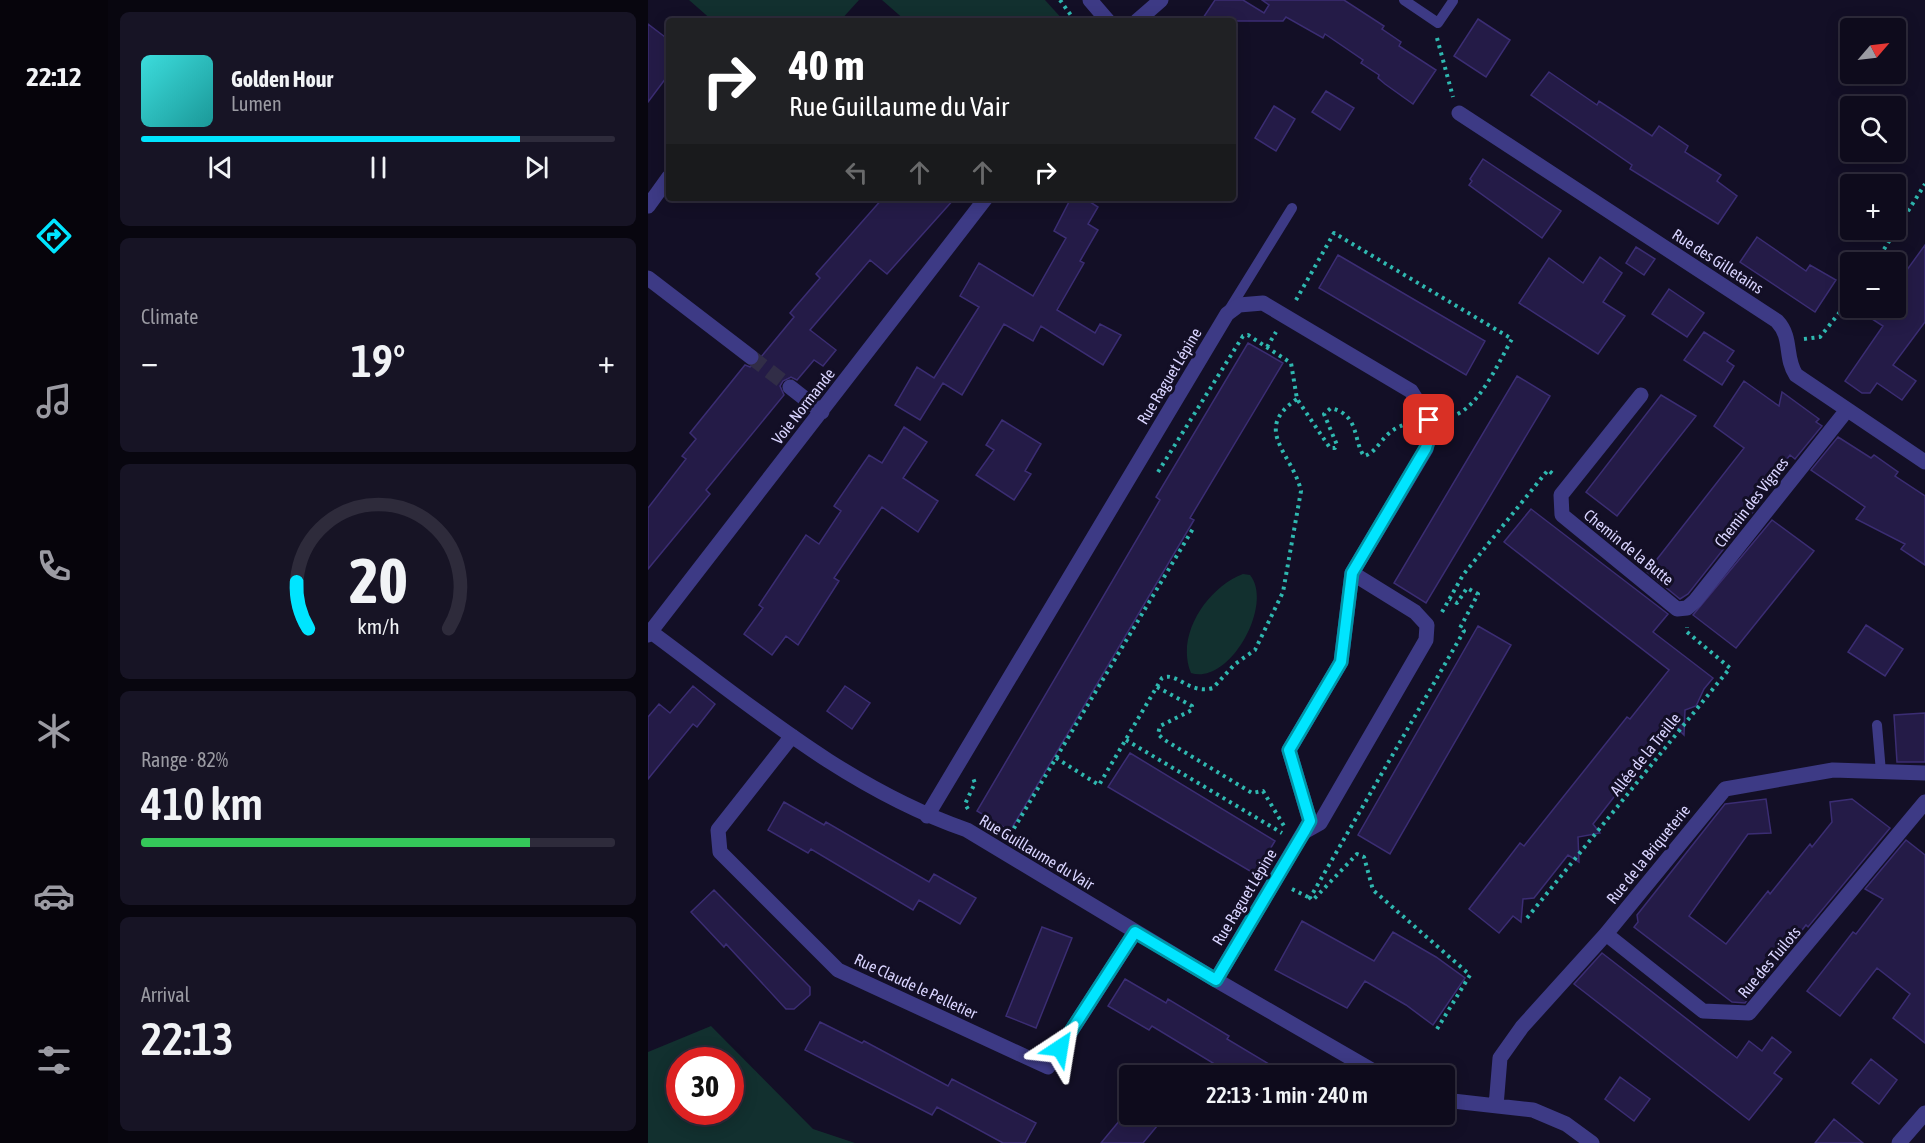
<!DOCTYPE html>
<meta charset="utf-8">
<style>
:root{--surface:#0e0b1c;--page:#171425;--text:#f1f3f6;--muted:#9b9ba3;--line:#2e2b3b;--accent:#00e5ff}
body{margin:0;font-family:"Asap Condensed",sans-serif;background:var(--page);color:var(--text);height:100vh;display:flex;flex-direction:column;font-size:22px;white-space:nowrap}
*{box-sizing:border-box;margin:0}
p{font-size:20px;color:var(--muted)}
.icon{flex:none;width:33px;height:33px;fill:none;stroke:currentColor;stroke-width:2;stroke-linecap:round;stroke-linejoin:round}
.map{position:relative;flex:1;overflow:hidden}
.panel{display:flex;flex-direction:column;gap:12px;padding:12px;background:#08060f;width:540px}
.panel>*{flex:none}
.hud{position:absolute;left:18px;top:18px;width:570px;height:183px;border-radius:6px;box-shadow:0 3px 15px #0003,0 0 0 2px var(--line);background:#202124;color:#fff;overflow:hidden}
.needle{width:39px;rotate:62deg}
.controls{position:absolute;left:1192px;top:18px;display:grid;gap:12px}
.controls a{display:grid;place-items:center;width:66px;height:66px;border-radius:6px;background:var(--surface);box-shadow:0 3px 15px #0003,0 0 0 2px var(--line);font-size:30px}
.speed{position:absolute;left:18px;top:1047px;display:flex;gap:12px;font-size:30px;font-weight:700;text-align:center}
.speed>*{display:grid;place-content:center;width:78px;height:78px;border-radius:50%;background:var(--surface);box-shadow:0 3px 15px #0003,0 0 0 2px var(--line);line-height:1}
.speed .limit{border:9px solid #d22;background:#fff;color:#111}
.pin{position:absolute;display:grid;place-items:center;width:51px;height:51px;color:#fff;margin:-26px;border-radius:12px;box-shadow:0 3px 9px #0006}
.me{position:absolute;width:66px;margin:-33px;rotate:33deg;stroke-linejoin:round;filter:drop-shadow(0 0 4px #0008)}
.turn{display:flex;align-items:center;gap:21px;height:126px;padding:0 24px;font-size:27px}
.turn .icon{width:78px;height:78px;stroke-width:2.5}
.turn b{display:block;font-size:42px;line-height:51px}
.lanes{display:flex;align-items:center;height:57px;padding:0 24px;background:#0003;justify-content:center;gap:30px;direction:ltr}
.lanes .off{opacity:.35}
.big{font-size:45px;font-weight:600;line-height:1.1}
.panel .card{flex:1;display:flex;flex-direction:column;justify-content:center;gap:9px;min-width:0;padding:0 21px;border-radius:9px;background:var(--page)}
.panel .dial{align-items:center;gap:0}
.dial svg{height:156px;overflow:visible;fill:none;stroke:var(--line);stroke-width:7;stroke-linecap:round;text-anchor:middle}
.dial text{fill:var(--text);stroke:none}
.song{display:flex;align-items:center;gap:18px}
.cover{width:72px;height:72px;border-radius:9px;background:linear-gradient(135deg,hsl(180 70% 55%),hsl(180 70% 35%))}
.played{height:6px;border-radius:3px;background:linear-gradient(90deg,var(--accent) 80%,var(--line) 80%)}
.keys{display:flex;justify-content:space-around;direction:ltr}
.heat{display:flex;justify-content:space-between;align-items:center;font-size:33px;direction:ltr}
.charge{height:9px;border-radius:4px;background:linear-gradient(90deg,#34c759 82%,var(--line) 0)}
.trip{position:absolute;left:471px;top:1065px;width:336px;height:60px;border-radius:6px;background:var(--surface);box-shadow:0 3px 15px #0003,0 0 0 2px var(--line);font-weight:600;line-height:60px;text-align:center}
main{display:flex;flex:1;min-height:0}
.tabs{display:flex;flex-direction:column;width:108px;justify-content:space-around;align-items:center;background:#06040b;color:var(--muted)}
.tabs .icon{width:42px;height:42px}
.tabs .on{color:var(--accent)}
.tabs b{font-size:27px;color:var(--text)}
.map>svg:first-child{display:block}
.green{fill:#12302f;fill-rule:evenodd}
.building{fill:#241b47;stroke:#3b2d73;stroke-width:1.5}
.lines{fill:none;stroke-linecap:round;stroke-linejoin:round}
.minor-tunnel{stroke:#312d47;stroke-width:15;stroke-dasharray:15 8;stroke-linecap:butt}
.path{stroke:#2fb8b0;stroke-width:4;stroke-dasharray:3 4.5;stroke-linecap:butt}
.service{stroke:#3d3a85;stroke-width:10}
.minor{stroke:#3d3a85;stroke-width:15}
.route-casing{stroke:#0095a6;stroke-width:15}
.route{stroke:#00e5ff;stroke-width:10}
.labels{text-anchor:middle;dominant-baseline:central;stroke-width:6;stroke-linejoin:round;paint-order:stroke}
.street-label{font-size:16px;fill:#d9d4ff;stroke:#130f26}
</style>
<main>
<nav class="tabs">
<b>22:12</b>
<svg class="icon on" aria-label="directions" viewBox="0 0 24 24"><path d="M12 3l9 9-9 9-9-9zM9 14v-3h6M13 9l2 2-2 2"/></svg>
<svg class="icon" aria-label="music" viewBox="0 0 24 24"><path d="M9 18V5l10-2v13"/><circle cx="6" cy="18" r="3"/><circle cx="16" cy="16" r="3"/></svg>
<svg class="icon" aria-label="phone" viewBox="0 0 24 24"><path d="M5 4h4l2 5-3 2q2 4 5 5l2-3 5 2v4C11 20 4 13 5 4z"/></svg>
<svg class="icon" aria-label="climate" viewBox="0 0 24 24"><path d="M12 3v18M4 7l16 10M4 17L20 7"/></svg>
<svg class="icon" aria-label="car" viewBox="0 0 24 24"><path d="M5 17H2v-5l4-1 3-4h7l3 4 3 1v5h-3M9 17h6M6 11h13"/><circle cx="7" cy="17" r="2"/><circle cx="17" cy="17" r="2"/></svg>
<svg class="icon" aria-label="filters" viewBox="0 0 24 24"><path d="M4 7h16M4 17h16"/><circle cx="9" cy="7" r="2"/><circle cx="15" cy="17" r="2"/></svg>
</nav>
<section class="panel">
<div class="card">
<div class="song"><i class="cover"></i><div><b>Golden Hour</b><p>Lumen</p></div></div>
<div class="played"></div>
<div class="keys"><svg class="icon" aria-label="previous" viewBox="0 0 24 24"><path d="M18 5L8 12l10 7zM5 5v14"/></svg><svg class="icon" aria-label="pause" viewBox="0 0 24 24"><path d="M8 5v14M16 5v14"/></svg><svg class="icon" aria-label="next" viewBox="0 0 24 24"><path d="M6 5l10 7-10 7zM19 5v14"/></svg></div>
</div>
<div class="card"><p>Climate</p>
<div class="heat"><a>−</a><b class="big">19°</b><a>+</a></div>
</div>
<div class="card dial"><svg viewBox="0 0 100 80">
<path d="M14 69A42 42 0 1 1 86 69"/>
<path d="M14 69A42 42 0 0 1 8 45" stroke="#00e5ff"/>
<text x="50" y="56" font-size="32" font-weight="700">20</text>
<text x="50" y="72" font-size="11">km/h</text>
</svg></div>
<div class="card"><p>Range · 82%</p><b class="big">410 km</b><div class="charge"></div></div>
<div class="card"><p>Arrival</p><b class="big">22:13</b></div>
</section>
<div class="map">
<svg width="1277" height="1143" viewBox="0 0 1277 1143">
<rect width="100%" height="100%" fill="#130f26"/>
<path class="green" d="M 41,0 L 211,0 L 192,21 L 65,21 Z
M 234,0 L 397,0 L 416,21 L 258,21 Z
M 595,574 L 602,575 C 626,604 582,685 543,673 C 527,635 560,587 595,574 Z
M 63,1026 L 165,1129 L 207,1143 L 0,1143 L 0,1052 ZM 32,1060 L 82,1060 L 82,1112 L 32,1112 Z"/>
<path class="building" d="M 567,0 L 595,0 L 616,13 L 621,5 L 614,0 L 696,0 L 736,26 L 734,29 L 753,42 L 751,46 L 788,70 L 765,104 L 737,84 L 730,78 L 731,75 L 713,63 L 715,60 L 677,34 L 675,38 L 638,17 L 635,21 L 553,21 Z
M 830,19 L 862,40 L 838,77 L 806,56 Z
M 0,24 L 21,40 L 21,74 L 0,102 Z
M 901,72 L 949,105 L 951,101 L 1004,136 L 1011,126 L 1040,146 L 1037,152 L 1073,175 L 1069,181 L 1089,196 L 1070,224 L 982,169 L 984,165 L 883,95 Z
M 678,91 L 706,108 L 692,130 L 664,112 Z
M 626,106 L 647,119 L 628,151 L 607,138 Z
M 835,159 L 913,211 L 894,238 L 821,185 L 824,181 L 822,179 Z
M 235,198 L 307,198 L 239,274 L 222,260 L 162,330 L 188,350 L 175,366 L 166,360 L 149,380 L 143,377 L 135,381 L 132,386 L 136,395 L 58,490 L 62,494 L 0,569 L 0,508 L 38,459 L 34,456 L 48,439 L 42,433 L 97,365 L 102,367 L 110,363 L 113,357 L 146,317 L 142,313 L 172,278 L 168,274 Z
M 423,198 L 436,198 L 450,207 L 440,224 L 450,230 L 432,261 L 436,263 L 409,310 L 447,333 L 452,324 L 473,335 L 455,365 L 393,326 L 385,341 L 356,324 L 314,395 L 295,383 L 272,420 L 247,405 L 269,367 L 286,378 L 331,307 L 312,296 L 331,263 L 385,296 L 418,238 L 406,231 Z
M 1109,237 L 1158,271 L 1162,265 L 1188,280 L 1167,312 L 1092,262 Z
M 1277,245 L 1277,322 L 1245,365 L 1268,381 L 1254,400 L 1229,383 L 1222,393 L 1214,393 L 1197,381 L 1235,326 L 1207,308 L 1248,308 L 1248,285 Z
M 988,247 L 1007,259 L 996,275 L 978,263 Z
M 690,255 L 837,341 L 818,375 L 671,288 Z
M 952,257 L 974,273 L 955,302 L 977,316 L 950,354 L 871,303 L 901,258 L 935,283 Z
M 1021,289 L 1056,313 L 1039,337 L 1004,314 Z
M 1056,332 L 1086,351 L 1079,361 L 1086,366 L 1074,385 L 1036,360 Z
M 600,343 L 635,363 L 542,518 L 546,520 L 362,831 L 329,811 L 512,500 L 508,497 Z
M 869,376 L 902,396 L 778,603 L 746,583 Z
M 1096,381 L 1131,406 L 1134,392 L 1171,419 L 1168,422 L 1174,426 L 1147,459 L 1142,455 L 1104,505 L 1108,508 L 1040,594 L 1032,599 L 999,572 L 1096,448 L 1066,426 Z
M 1013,395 L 1048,416 L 969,516 L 938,492 Z
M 354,420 L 393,444 L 377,471 L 383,474 L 366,500 L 328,475 L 346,450 L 338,445 Z
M 256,427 L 279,442 L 255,478 L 290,501 L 270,532 L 234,507 L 186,578 L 191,581 L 150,645 L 138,636 L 124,655 L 96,634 L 115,608 L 111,605 L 158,535 L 171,544 L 193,511 L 186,506 L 221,455 L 234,463 Z
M 1190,437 L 1223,458 L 1226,455 L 1250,472 L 1247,476 L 1277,496 L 1277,565 L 1253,549 L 1257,544 L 1208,519 L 1217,507 L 1163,470 Z
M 883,509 L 1020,614 L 1005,632 L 1065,678 L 1056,689 L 1048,706 L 1037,710 L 1036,735 L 1027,726 L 976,791 L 973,788 L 945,824 L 952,833 L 930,837 L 931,862 L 920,855 L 886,898 L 875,899 L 873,922 L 865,916 L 851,933 L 821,909 L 872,843 L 876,846 L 979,717 L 982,719 L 1021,670 L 856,542 Z
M 1124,520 L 1166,551 L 1088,648 L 1045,615 Z
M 1218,625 L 1255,649 L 1237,676 L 1200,652 Z
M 830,626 L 863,645 L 742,854 L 710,835 Z
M 45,686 L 67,704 L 49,727 L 45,724 L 0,779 L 0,717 L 11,704 L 22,713 Z
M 197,686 L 222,703 L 204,729 L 179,711 Z
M 1277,713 L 1277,762 L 1249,762 L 1246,715 Z
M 482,753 L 627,841 L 607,874 L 460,787 Z
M 1118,799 L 1123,833 L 1100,834 L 1041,916 L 1078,944 L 1120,891 L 1122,894 L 1162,844 L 1164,847 L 1184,822 L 1182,802 L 1204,799 L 1242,828 L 1160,927 L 1158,925 L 1097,1003 L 1084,1002 L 986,927 L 990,922 L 989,915 L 1077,804 Z
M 136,802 L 176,825 L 178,822 L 281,882 L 286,874 L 328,898 L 312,924 L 271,900 L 265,910 L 163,849 L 160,853 L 120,830 Z
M 1258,840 L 1277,855 L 1277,1043 L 1245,1018 L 1262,994 L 1229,968 L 1192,1016 L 1159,991 L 1205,932 L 1208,934 L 1235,899 L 1217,889 Z
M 66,890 L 162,987 L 162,995 L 146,1009 L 138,1009 L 78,944 L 76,947 L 43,912 Z
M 654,921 L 726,961 L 745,932 L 788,957 L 817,978 L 785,1025 L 758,1005 L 717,981 L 699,1008 L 627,970 Z
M 394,927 L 424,938 L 388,1028 L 358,1016 Z
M 954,953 L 1089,1058 L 1101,1041 L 1114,1051 L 1124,1037 L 1143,1052 L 1126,1073 L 1134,1079 L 1101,1120 L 926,984 Z
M 477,979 L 518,1003 L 520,999 L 581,1036 L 579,1039 L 641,1076 L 580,1076 L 563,1066 L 565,1063 L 504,1026 L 501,1030 L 460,1006 Z
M 172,1022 L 214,1043 L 216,1041 L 300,1086 L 304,1079 L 388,1123 L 377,1143 L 355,1143 L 289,1107 L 284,1115 L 157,1050 Z
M 1223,1059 L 1249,1080 L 1231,1104 L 1204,1083 Z
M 972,1077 L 1002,1099 L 986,1121 L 957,1099 Z
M 477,1114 L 519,1114 L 495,1143 L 453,1143 Z
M 1186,1119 L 1215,1143 L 1167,1143 Z"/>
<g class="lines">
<path class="minor-tunnel" d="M 103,357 L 142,387"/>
<path class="path" d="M 412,0 L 427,21
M 789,38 L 805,97
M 1228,262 L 1277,184
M 648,300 L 686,233 L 864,339 C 850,363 829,413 800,417
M 1156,339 L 1172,337 L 1203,298
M 619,347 L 628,332
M 510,472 L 595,336 L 600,335 L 643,363 L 649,399 L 682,448 L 687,448 L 689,445 L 676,414 L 683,408 C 712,415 705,441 716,456 C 732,452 734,429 760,424
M 794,612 L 815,575 L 900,470 L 905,474
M 509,687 L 544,706 L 544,710 L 512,726 L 510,734 L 515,739 L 604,793 L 615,791 L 636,826
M 478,740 L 634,833
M 408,758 L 451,785 L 514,678 C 529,671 541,695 565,688 L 587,664 L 607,650 L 635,592 L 653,491 C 645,454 603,430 649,399
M 320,809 L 317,804 L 327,783 L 325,778
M 362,835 L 546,527
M 644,889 L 662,898
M 879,918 L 1082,668 L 1039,632 L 1039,627
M 789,1029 L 822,975 L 725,890 L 716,857 L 709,854 L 665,900 L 662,898 L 816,631 L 812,628 L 830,594 L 819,588 L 809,603 L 802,599"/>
<path class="service" d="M 756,0 L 790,23 L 805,1
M 581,310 L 644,208
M 1229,725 L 1233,772"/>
<path class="minor" d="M 442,0 L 460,21
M 489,21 L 513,0
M 811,113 L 1129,321 C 1145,338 1136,357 1148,375 L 1277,462
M 0,206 L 21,177
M 0,278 L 103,357
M 142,387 L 174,412
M 993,395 L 913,495 L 914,515 L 1029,609 L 1039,608 L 1047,601 L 1199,410
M 3,632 C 102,705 200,789 319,830 L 568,980 L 734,1076
M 0,635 L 338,198
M 144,736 L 70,830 L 72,852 L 190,970 L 400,1067 L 487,932
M 279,816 L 579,314 L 591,305 L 615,303 L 763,391 L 781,420 L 782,434 L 778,449 L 704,573 L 693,662 L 641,750 L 662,821 L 568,980
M 656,832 L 672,823 L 778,640 L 779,625 L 767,612 L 704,573
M 958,934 L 1055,1011 L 1101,1013 L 1277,802
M 796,1100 L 885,1110 L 918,1124 L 944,1143
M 848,1106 L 852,1058 L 874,1027 L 958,934 L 1077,789 L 1185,770 L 1277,773
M 1251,1143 L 1277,1113"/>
</g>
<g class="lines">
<defs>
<path id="route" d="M 412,1048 L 487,932 L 568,980 L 656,832 L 662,821 L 641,750 L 693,662 L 704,573 L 778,448 L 782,434 L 781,420"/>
</defs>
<use href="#route" class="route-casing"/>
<use href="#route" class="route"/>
</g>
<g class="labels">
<g class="street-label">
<text transform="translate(1070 261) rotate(33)">Rue des Gilletains</text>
<text transform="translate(521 376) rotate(-59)">Rue Raguet Lépine</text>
<text transform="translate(155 406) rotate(-52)">Voie Normande</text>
<text transform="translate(1103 502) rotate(-52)">Chemin des Vignes</text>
<text transform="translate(981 547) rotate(39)">Chemin de la Butte</text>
<text transform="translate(997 754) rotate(-51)">Allée de la Treille</text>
<text transform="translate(389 852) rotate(31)">Rue Guillaume du Vair</text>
<text transform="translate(1000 854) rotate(-51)">Rue de la Briqueterie</text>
<text transform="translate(596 897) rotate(-59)">Rue Raguet Lépine</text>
<text transform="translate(1121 962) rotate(-50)">Rue des Tuilots</text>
<text transform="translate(268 986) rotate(25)">Rue Claude le Pelletier</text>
</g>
</g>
</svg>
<div class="controls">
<a><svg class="needle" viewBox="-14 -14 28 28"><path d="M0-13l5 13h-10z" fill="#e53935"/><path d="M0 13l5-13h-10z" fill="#9b9ba3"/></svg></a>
<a><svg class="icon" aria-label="search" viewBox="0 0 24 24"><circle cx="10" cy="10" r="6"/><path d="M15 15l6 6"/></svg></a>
<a>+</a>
<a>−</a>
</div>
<div class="speed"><div class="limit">30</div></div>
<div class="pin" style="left:781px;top:420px;background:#d93025"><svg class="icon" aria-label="arrive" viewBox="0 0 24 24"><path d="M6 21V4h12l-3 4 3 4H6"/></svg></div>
<svg class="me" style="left:412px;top:1048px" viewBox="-20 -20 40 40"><path d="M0-17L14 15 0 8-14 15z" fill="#00e5ff" stroke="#fff" stroke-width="4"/></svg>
<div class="trip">22:13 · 1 min · 240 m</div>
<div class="hud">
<div class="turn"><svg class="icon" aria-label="right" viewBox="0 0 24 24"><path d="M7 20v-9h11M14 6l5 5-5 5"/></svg><div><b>40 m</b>Rue Guillaume du Vair</div></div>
<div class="lanes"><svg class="icon off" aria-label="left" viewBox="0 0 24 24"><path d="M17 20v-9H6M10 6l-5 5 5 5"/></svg><svg class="icon off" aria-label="ahead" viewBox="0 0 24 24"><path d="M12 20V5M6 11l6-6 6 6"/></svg><svg class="icon off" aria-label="ahead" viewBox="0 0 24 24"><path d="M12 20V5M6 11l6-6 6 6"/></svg><svg class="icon" aria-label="right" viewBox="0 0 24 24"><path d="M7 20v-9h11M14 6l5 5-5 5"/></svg></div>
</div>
</div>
</main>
